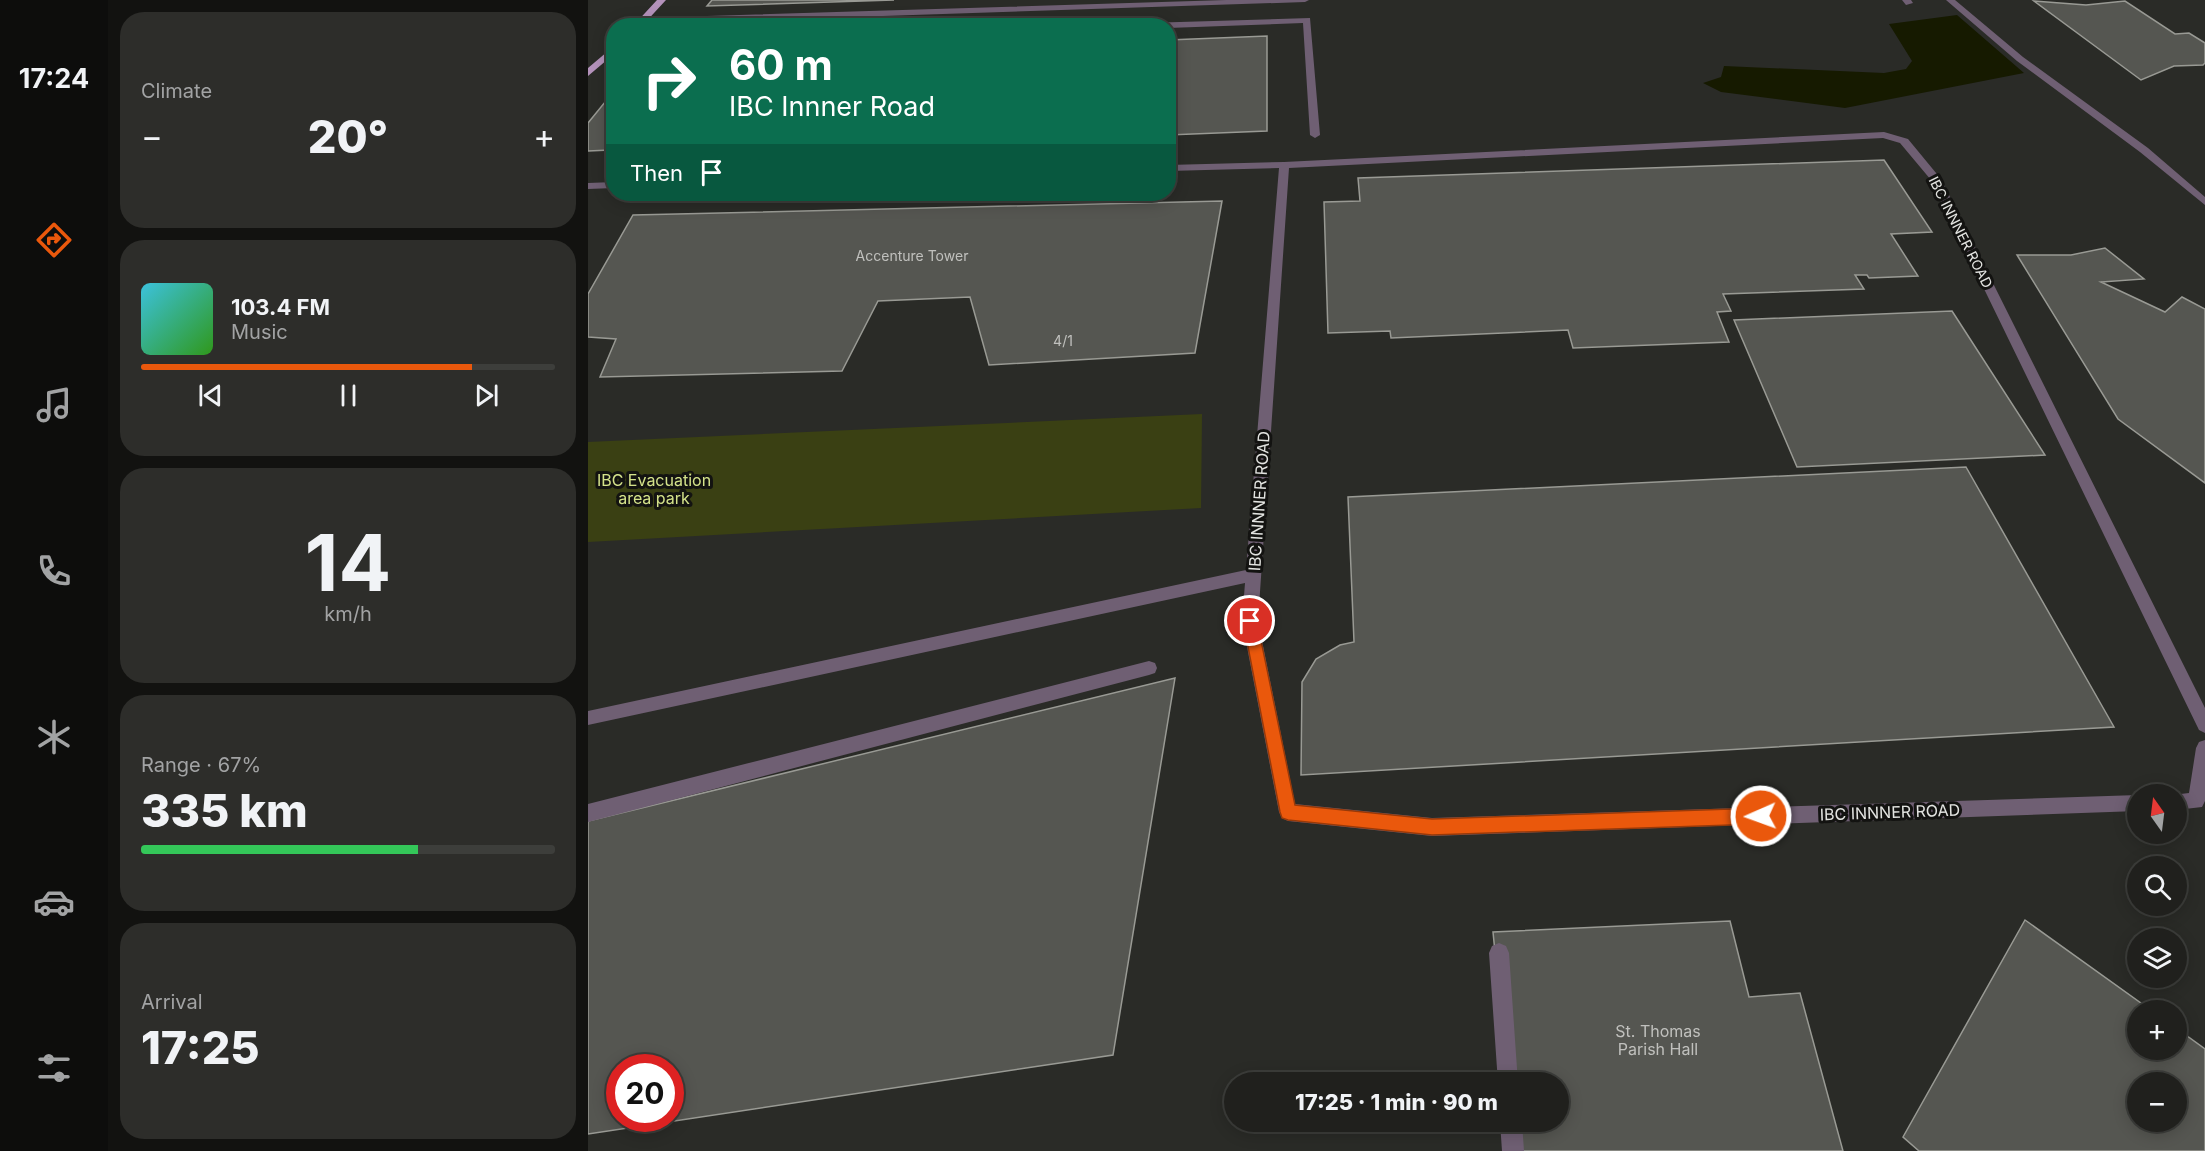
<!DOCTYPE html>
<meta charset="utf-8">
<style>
:root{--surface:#20201d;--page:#2d2d2a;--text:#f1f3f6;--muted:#a2a3a4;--line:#3d3e3b;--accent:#ea580c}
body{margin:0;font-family:Inter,sans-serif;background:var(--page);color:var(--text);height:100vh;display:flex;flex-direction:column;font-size:22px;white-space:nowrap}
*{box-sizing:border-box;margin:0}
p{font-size:20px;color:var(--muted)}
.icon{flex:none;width:33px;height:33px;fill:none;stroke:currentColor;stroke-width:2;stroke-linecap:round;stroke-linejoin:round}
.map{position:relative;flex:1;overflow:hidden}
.panel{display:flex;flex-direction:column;gap:12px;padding:12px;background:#121210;width:480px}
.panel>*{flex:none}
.banner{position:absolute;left:18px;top:18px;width:570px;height:183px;border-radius:24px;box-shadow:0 3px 15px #0003,0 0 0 2px var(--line);background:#0b6e4f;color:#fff;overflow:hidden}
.needle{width:39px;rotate:346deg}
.controls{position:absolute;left:1539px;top:784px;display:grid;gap:12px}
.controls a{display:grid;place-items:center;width:60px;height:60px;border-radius:50%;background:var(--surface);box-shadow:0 3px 15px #0003,0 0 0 2px var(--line);font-size:30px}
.speed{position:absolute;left:18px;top:1054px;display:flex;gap:12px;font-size:30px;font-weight:700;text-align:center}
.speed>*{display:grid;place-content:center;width:78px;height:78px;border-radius:50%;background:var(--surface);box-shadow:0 3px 15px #0003,0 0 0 2px var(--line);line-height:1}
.speed .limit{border:9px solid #d22;background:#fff;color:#111}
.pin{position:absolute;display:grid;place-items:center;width:51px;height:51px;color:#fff;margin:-26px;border:3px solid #fff;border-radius:50%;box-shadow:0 2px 6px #0007}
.me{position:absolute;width:66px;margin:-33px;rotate:268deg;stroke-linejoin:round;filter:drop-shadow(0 0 4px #0008)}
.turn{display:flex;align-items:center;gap:21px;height:126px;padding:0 24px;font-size:27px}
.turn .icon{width:78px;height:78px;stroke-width:2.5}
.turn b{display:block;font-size:42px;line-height:51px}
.then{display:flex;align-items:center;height:57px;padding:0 24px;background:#0003;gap:12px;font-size:22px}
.big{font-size:45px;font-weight:800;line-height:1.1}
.panel .tile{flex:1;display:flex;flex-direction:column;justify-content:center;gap:9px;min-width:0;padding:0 21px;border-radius:24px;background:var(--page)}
.panel .dial{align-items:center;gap:0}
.dial b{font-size:78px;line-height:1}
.song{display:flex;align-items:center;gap:18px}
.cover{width:72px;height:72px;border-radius:9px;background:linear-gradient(135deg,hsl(190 70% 55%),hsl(110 70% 35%))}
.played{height:6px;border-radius:3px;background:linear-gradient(90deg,var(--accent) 80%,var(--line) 80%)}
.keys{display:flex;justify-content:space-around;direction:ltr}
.heat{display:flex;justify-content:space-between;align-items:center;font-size:33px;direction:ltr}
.charge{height:9px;border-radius:4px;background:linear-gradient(90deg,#34c759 67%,var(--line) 0)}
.trip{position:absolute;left:636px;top:1072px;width:345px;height:60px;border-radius:30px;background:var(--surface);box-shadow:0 3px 15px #0003,0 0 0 2px var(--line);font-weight:800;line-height:60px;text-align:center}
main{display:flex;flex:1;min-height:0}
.tab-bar{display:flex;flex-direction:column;width:108px;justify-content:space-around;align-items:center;background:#0d0d0c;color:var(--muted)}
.tab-bar .icon{width:42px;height:42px}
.tab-bar .active{color:var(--accent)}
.tab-bar b{font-size:27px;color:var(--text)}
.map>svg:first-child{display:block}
.green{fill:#3a4013}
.water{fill:#161a00}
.building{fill:#555651;stroke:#999a94;stroke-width:1.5;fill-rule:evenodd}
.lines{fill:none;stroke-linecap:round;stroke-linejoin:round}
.lane{fill:#6f5f73;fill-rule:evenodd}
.street{fill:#6f5f73;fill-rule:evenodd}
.primary{fill:#b492bb;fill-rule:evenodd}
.route{fill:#ea580c;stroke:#983908;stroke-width:1.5}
.labels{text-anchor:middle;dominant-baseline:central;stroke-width:6;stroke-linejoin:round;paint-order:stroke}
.far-street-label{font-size:14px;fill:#e3e4e1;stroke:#131311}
.number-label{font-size:14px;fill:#c0c0bd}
.park-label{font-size:16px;fill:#d4e28a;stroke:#131311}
.street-label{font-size:16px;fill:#e3e4e1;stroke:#131311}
.near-number-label{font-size:16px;fill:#c0c0bd}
</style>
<main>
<nav class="tab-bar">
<b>17:24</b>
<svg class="icon active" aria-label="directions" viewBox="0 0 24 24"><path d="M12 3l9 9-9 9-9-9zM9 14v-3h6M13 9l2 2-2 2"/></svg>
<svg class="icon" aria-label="music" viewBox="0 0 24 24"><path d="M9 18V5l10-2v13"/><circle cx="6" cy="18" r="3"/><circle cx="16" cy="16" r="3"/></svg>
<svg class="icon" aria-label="phone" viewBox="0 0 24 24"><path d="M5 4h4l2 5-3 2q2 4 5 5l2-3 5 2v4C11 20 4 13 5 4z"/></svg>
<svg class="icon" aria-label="climate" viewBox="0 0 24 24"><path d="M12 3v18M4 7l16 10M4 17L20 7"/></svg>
<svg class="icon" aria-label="car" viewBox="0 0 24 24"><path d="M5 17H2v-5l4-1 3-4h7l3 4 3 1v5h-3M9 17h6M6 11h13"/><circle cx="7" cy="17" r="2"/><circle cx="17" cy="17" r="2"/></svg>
<svg class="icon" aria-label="filters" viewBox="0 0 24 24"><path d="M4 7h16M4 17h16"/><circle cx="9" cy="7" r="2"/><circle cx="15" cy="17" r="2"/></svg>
</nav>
<section class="panel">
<div class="tile"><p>Climate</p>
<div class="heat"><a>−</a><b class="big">20°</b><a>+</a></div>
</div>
<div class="tile">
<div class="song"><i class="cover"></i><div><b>103.4 FM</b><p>Music</p></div></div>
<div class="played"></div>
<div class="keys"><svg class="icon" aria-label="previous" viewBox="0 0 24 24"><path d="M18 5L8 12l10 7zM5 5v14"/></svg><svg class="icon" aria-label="pause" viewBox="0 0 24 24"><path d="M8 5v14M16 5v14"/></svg><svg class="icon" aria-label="next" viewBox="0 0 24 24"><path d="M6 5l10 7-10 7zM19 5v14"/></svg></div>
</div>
<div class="tile dial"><b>14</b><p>km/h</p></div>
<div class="tile"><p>Range · 67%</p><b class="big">335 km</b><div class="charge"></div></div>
<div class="tile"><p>Arrival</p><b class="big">17:25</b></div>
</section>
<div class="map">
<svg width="1617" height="1151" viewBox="0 0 1617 1151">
<rect width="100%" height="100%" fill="#2a2b27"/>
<path class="green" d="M 614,414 L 613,508 L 0,542 L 0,442 Z"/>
<path class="water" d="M 1369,15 L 1436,73 L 1257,108 L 1133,92 L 1115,83 L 1133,77 L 1136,66 L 1296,73 L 1318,69 L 1324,61 L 1301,24 Z"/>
<path class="building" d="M 124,0 L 306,0 L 119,6 Z
M 1446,1 L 1498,5 L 1537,1 L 1587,34 L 1601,33 L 1617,43 L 1617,63 L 1615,65 L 1586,66 L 1553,80 Z
M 679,36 L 679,131 L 580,135 L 580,40 Z
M 26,91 L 26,145 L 22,150 L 0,151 L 0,123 Z
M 1296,160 L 1344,232 L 1303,234 L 1330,276 L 1281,278 L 1279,275 L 1267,275 L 1276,289 L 1135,294 L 1143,311 L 1129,312 L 1141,342 L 985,348 L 980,330 L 803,338 L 802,331 L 740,333 L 736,202 L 772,201 L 770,178 Z
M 634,201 L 607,353 L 401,365 L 382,297 L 290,301 L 254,371 L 12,377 L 28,339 L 0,337 L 0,294 L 45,215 Z
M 1517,248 L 1556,279 L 1513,282 L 1577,312 L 1594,297 L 1617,309 L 1617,483 L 1530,419 L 1429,255 L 1483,255 Z
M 1364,311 L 1457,455 L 1209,467 L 1146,320 Z
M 1378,467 L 1526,727 L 713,775 L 714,682 L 728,659 L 752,645 L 766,642 L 760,497 Z
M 587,678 L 525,1055 L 0,1134 L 0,821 ZM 32,1068 L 82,1068 L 82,1119 L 32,1119 Z
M 1437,920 L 1564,1011 L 1550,1011 L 1550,1050 L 1588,1050 L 1588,1028 L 1617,1049 L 1617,1151 L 1331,1151 L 1315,1137 ZM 1550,1083 L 1588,1083 L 1588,1122 L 1550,1122 Z
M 1142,921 L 1161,997 L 1212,993 L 1255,1151 L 927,1151 L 924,1122 L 970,1122 L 970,1083 L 920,1083 L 905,932 Z"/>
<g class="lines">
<path class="lane" d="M 638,0 L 721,0 L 717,2 L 54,24 L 50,21 L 54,18 Z
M 1314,0 L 1323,0 L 1325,3 L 1318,5 Z
M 1358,0 L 1367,0 L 1435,57 L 1560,148 L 1617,197 L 1617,205 L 1552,152 L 1429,61 Z
M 722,18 L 732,135 L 727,138 L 722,135 L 715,23 L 580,28 L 580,26 L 554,26 L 558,23 Z
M 1296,132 L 1320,139 L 1353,179 L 1617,708 L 1617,733 L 1611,730 L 1343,180 L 1312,143 L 1295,138 L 701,168 L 670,621 L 707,804 L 844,818 L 1550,795 L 1550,811 L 844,836 L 700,821 L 694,818 L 691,812 L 654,621 L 657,583 L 0,725 L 0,711 L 658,570 L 691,168 L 580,171 L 580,165 L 696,162 Z
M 26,182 L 26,188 L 0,189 L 0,183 Z
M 561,661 L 567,663 L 569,668 L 567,673 L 561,675 L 0,822 L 0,804 Z
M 1617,740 L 1617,801 L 1614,807 L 1588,810 L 1588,795 L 1584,795 L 1601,793 L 1608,748 L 1611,742 Z"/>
<path class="street" d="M 911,943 L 918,946 L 921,953 L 930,1083 L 910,1083 L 901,953 L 904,946 Z
M 912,1122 L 934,1122 L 936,1151 L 914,1151 Z"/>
<path class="primary" d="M 69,0 L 78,0 L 54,26 L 45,26 Z
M 26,46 L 26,54 L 0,76 L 0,68 Z"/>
</g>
<path class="route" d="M 662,615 L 667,617 L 669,621 L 707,805 L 844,819 L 1173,808 L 1179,811 L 1181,816 L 1179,822 L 1173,824 L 844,835 L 700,820 L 694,818 L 692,812 L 655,621 L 657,617 Z"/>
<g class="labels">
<g class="far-street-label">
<text transform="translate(1373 232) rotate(63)">IBC INNNER ROAD</text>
</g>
<g class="number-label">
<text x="324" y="255">Accenture Tower</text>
<text x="475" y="340">4/1</text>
</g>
<g class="park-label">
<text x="66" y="480">IBC Evacuation<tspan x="66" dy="18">area park</tspan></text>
</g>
<g class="street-label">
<text transform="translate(671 501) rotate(-86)">IBC INNNER ROAD</text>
<text transform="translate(1302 812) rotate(-2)">IBC INNNER ROAD</text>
</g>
<g class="near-number-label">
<text x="1070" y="1031">St. Thomas<tspan x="1070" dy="18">Parish Hall</tspan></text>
</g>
</g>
</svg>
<div class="controls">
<a><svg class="needle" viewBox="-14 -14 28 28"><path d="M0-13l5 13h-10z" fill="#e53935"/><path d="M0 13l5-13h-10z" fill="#a2a3a4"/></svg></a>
<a><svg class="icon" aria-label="search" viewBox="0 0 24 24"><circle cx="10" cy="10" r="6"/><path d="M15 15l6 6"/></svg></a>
<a><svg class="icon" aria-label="layers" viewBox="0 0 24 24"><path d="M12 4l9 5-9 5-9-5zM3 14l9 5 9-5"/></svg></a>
<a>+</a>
<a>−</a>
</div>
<div class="speed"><div class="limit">20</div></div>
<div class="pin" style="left:662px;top:621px;background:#d93025"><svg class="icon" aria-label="arrive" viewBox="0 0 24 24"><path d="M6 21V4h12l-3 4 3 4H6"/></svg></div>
<svg class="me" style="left:1173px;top:816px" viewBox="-20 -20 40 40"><circle r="17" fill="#ea580c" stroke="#fff" stroke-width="3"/><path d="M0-11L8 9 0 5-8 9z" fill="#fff"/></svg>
<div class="trip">17:25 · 1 min · 90 m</div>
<div class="banner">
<div class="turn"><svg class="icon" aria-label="right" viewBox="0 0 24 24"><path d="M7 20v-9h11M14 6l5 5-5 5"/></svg><div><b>60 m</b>IBC Innner Road</div></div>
<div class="then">Then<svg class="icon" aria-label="arrive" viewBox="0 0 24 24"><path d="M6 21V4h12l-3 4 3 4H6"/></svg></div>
</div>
</div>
</main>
